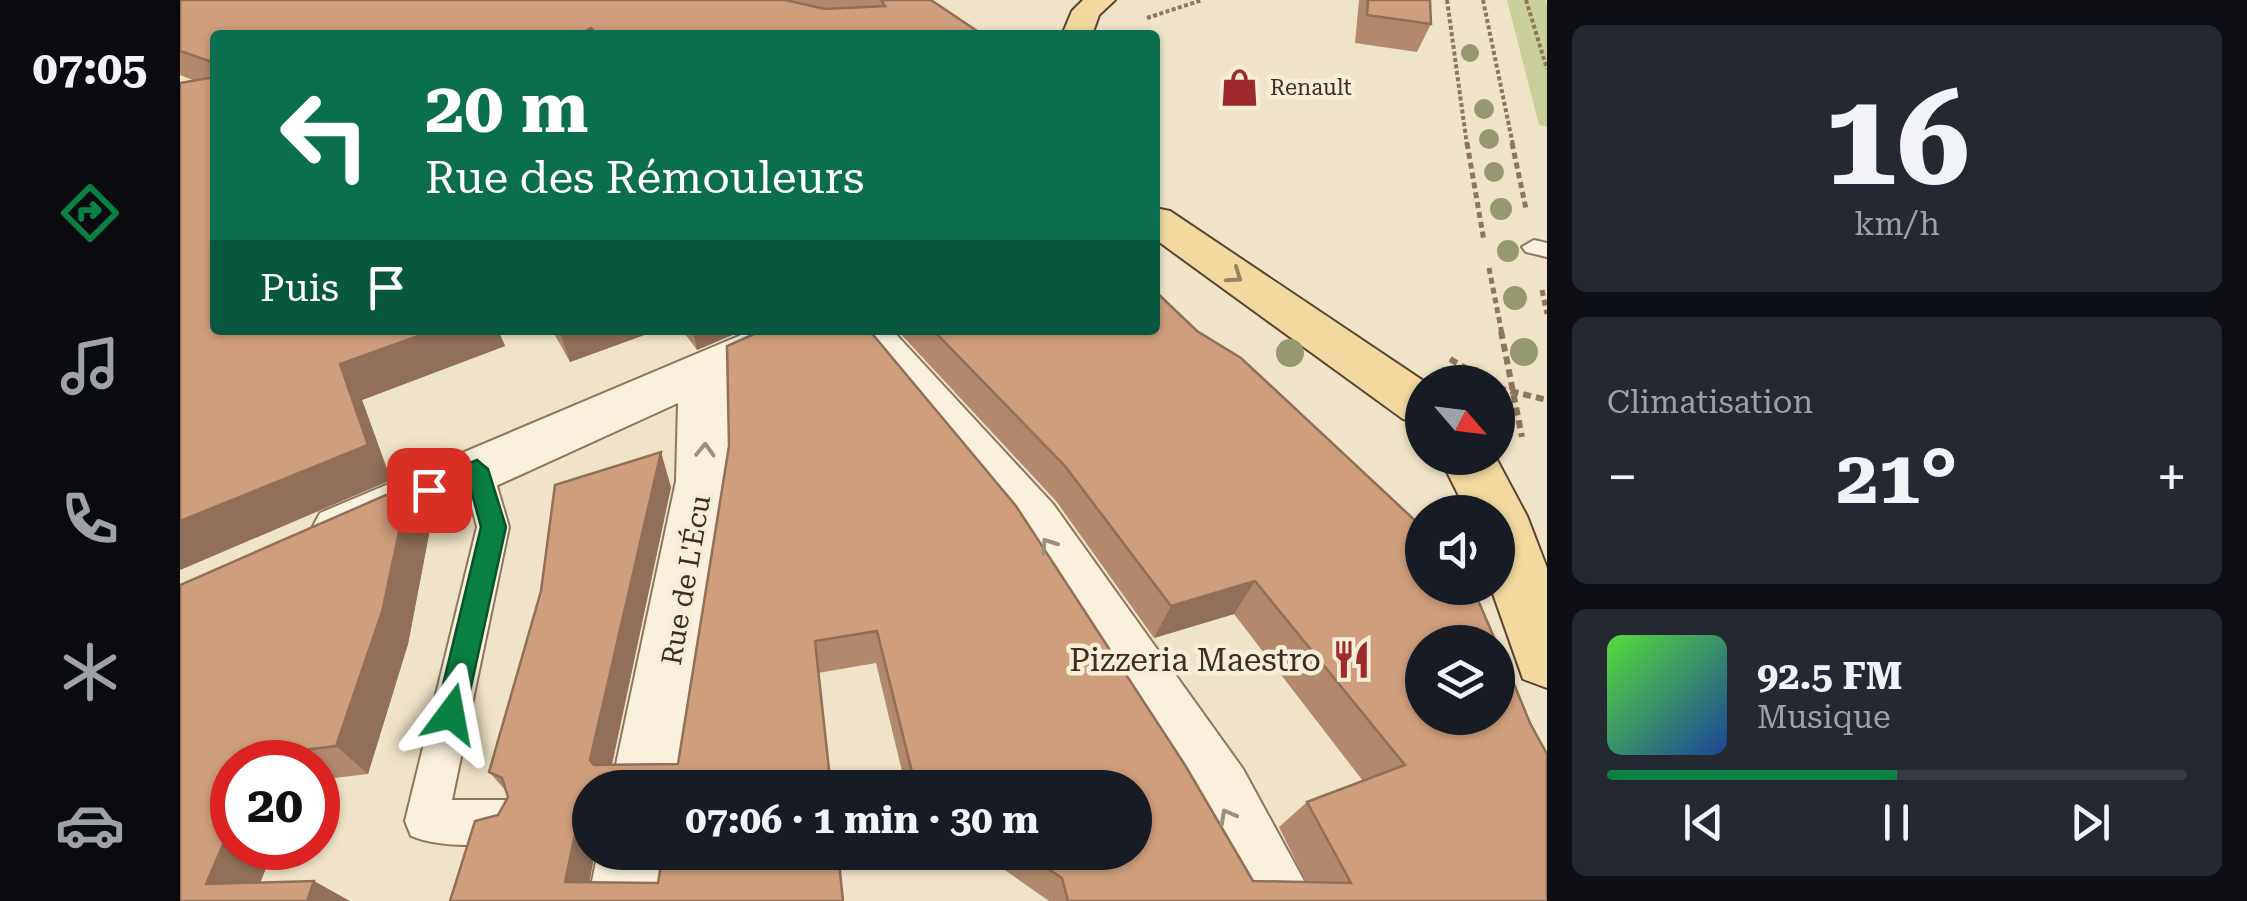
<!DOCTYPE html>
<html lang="fr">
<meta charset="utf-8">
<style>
:root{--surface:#171b24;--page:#242831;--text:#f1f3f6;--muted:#9ea1a6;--line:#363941;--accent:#0b8043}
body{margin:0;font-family:"Roboto Serif",serif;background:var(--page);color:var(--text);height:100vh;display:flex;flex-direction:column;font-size:38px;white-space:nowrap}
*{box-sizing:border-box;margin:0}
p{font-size:32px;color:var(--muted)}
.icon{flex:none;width:55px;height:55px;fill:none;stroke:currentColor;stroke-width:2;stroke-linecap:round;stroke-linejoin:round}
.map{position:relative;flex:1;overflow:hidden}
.sheet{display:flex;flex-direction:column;gap:25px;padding:25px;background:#0d0f14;width:700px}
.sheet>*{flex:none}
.top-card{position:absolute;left:30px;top:30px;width:950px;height:305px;border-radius:10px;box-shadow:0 2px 8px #0004;background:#0b6e4f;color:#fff;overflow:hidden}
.needle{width:65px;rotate:118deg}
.fabs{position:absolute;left:1225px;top:365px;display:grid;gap:20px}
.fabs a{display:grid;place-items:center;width:110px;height:110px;border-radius:50%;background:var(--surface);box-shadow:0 2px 8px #0004;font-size:50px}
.speed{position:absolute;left:30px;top:740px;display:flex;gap:20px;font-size:50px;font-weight:700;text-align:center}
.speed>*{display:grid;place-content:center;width:130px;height:130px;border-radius:50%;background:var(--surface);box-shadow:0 2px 8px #0004;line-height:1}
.speed .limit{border:15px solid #d22;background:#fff;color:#111}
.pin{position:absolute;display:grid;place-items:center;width:85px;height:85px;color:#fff;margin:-42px;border-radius:20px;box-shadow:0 5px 15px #0006}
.me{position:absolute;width:110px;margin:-55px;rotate:13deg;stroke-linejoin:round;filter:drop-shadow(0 0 8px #0008)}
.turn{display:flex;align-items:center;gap:35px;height:210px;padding:0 50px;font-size:45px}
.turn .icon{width:130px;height:130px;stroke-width:2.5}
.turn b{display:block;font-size:70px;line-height:85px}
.then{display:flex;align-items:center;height:95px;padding:0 50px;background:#0003;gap:20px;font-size:38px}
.big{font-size:75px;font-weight:700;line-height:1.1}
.sheet .card{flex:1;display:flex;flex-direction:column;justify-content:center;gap:15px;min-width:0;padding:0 35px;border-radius:15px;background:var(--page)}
.sheet .dial{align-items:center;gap:0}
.dial b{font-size:130px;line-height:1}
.song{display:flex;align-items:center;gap:30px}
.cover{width:120px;height:120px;border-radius:15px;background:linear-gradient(135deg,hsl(110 70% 55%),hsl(220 70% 35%))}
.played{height:10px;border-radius:5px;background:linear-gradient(90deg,var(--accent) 50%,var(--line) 50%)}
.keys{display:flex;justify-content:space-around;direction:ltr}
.heat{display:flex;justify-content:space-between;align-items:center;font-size:55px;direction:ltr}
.trip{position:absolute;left:392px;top:770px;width:580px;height:100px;border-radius:50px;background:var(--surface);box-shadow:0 2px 8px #0004;font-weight:700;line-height:100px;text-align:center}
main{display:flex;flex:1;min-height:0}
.tabs{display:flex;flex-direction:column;width:180px;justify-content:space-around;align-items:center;background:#090b0e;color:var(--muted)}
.tabs .icon{width:70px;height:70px}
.tabs .selected{color:var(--accent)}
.tabs b{font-size:45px;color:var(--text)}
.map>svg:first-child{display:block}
.green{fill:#c9cf9b}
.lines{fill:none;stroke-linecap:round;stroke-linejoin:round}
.lane-casing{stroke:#8d765c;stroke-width:4}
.street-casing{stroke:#8d765c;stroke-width:4}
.primary-casing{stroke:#5b4430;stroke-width:4}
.path-far2{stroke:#8d765c;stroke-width:4;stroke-dasharray:4 2.5;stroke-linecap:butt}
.path-far1{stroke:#8d765c;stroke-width:5;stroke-dasharray:6 4;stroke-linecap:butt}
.path{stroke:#8d765c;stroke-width:6;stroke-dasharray:8 5;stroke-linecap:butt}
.lane{fill:#faf1dc;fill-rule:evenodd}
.street{fill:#faf1dc;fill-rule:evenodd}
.primary{fill:#f3d9a0;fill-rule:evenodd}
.tree{fill:#96986f}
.wall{fill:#b2896c}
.shaded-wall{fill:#916f58}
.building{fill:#cf9f7d;stroke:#916f58;stroke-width:2.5}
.oneway{stroke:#988460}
.oneway2{stroke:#9c907e}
.route{fill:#0b8043;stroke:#07532c;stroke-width:2.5}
.labels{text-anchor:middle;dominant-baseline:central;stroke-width:9;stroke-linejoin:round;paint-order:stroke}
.far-poi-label{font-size:22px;fill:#3d2e20;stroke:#f7eed8;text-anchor:start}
.street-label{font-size:28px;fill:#3d2e20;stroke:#f7eed8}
.near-poi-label{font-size:32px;fill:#3d2e20;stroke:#f7eed8;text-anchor:end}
</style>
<main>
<nav class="tabs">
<b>07:05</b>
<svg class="icon selected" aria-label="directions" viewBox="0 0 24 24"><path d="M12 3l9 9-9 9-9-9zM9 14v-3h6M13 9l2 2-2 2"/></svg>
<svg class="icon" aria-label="music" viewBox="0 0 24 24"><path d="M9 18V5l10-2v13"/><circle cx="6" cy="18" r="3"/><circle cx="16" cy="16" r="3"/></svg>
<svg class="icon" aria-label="phone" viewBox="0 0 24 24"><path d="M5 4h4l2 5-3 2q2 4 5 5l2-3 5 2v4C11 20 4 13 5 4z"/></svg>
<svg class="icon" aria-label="climate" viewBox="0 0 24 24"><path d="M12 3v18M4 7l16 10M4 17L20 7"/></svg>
<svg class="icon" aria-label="car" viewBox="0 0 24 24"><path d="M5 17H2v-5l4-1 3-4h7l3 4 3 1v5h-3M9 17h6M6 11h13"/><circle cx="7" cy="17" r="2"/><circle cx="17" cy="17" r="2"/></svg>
</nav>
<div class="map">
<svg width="1367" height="901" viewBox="0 0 1367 901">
<rect width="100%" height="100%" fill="#f0e4c8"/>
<path class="green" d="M 1327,0 L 1365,0 L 1367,5 L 1367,127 L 1359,125 Z"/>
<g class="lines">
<defs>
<path id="lane" d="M 1354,240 L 1367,243 L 1367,257 L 1346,252 L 1342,247 Z
M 297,457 L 308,461 L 312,469 L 329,527 L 272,800 L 326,800 L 341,806 L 347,821 L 341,836 C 312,848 260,848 231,836 L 225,821 L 297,527 L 282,469 L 286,461 Z"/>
<path id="street" d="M 573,330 L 640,330 L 633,341 L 549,379 L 552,481 L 507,788 L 431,788 L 496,481 L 498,403 L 182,547 L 161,554 L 140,547 L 131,530 L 140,513 Z
M 661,330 L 712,330 L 873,504 L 1063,769 L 1135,901 L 1050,901 L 1009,823 L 831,538 Z
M 418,852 L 497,852 L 490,901 L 408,901 Z"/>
<path id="primary" d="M 903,0 L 935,0 L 919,15 L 912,35 L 882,35 L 892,11 Z
M 975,208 L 990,211 L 1245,382 L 1242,424 L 1223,419 L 975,239 Z
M 1260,458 L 1316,458 L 1347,516 L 1367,568 L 1367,688 L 1343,679 L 1311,588 L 1318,588 L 1318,512 L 1287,512 Z"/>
</defs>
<use href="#lane" class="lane-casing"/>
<use href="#street" class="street-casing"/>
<use href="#primary" class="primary-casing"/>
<path class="path-far2" d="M 1267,0 L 1287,145
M 1303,0 L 1333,145
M 1346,0 L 1367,69
M 967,18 L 1022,0"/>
<path class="path-far1" d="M 1287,143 L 1304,241
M 1332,143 L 1346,209
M 1309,268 L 1322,334
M 1362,290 L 1367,314"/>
<path class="path" d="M 1321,331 L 1342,437
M 1270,359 L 1309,382
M 1318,388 L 1367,400"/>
<use href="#lane" class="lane"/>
<use href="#street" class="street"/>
<use href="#primary" class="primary"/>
</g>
<g class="tree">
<circle cx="1290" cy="53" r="9"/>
<circle cx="1304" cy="109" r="10"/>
<circle cx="1309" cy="139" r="10"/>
<circle cx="1314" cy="172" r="10"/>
<circle cx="1321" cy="209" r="11"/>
<circle cx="1328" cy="251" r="11"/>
<circle cx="1335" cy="298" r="12"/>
<circle cx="1344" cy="352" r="14"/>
<circle cx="1110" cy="353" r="14"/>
</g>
<path class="wall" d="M 0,0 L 751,0 L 803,35 L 35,35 L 35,330 L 318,330 L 325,346 L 182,400 L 211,480 L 0,570 L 0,83 L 15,81 L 0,75 Z
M 1179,0 L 1250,0 L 1251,24 L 1237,52 L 1175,43 Z
M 372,330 L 478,330 L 390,362 Z
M 502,330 L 564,330 L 517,350 Z
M 583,330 L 1073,881 L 1126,882 L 1099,827 L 1127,802 L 1183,781 L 1054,614 L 974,638 L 876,501 L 717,330 L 975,330 L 1367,901 L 869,901 L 799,852 L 955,852 L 955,788 L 726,788 L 696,663 L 638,673 L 651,788 L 410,788 L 410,852 L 415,852 L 409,882 L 663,901 L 270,901 L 328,797 L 326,791 L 309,772 L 491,487 L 432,765 L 498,764 Z
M 250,529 L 228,644 L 188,774 L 138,780 L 138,762 L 52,762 L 52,848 L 94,848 L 80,882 L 0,901 L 0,585 Z"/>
<path class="shaded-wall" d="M 411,28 L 413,35 L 398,35 Z
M 255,330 L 318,330 L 325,346 L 182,400 L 211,480 L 0,570 L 0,521 L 160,364 Z
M 379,330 L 478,330 L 390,362 Z
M 513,330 L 564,330 L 517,350 Z
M 481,452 L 491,487 L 427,787 L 410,760 Z
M 227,495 L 250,529 L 228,644 L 188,774 L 156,746 Z
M 1075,581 L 1054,614 L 974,638 L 991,606 Z
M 83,755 L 93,762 L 80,762 Z
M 52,824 L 52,848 L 94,848 L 73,901 L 26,884 Z
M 397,825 L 410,842 L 410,852 L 415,852 L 406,901 L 385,882 Z
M 134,881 L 170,901 L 127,901 Z"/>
<path class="building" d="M 0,0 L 605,0 L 645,9 L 705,6 L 701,0 L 751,0 L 803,35 L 418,35 L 411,28 L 398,35 L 35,35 L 35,63 L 0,51 Z
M 1188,0 L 1250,0 L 1251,24 L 1187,15 Z
M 35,77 L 35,330 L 255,330 L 160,364 L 188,445 L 0,521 L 0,83 Z
M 975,291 L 1017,331 L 1061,358 L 1242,527 L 1242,588 L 1290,588 L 1298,600 L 1316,642 L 1242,642 L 1242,718 L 1318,718 L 1318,645 L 1350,723 L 1367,754 L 1367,901 L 888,901 L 882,878 L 843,852 L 955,852 L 955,788 L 736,788 L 697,631 L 635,641 L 651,788 L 410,788 L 410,825 L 397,825 L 385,882 L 478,883 L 483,852 L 658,852 L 663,901 L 270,901 L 295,821 L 318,815 L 328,797 L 322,778 L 309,772 L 361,591 L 375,485 L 481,452 L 410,760 L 414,765 L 498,764 L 549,446 L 547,346 L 583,330 L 689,330 L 836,506 L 1005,765 L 1073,881 L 1171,883 L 1127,802 L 1225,765 L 1075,581 L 991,606 L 885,466 L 753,330 L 975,330 Z
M 206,495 L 227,495 L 202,612 L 156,746 L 83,755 L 80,762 L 52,762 L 52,824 L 26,884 L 134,881 L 127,901 L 0,901 L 0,585 Z"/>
<defs><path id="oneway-chevron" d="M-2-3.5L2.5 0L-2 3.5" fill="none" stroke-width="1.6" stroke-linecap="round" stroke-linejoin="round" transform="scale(2.5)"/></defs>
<use class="oneway" href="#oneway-chevron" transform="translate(1055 276) rotate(35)"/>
<g class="oneway2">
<use href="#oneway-chevron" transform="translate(525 450) rotate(-88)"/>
<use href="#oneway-chevron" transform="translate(868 545) rotate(-124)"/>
<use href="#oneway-chevron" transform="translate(1047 816) rotate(-119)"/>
</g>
<path class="route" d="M 297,460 L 308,469 L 326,527 L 285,714 L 281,723 L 271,727 L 260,723 L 256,714 L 301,527 L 289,483 L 249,500 L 237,490 L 241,484 Z"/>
<defs>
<symbol id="shop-bare" viewBox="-9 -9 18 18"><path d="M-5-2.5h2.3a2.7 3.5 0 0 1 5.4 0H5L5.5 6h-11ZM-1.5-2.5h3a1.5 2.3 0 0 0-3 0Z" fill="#9e2a2b" stroke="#f7eed8" stroke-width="2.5" paint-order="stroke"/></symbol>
<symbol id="restaurant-bare" viewBox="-9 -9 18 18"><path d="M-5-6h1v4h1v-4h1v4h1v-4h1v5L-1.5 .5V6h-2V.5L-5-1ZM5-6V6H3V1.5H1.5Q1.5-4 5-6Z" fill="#9e2a2b" stroke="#f7eed8" stroke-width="2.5" paint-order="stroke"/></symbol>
</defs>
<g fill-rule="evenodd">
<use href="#shop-bare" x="1032" y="60" width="55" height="55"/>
<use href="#restaurant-bare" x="1144" y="632" width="55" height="55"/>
</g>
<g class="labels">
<g class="far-poi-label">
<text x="1090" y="87">Renault</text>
</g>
<g class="street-label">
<text transform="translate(506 580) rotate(-80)">Rue de L'Écu</text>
</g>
<g class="near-poi-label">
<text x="1141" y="660">Pizzeria Maestro</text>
</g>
</g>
</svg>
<div class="fabs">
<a><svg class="needle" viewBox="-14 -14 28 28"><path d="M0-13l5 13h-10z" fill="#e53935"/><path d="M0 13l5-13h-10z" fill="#9ea1a6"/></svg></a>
<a><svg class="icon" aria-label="sound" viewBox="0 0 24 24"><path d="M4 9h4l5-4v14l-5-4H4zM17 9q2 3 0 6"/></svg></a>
<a><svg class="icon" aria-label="layers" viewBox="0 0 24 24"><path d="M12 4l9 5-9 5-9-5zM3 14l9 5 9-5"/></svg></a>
</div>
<div class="speed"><div class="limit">20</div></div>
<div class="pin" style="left:249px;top:490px;background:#d93025"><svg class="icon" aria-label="arrive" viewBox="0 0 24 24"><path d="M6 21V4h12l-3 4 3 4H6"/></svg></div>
<svg class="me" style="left:271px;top:714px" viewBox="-20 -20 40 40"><path d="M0-17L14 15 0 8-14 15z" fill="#0b8043" stroke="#fff" stroke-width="4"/></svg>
<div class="trip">07:06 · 1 min · 30 m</div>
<div class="top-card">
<div class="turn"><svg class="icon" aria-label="left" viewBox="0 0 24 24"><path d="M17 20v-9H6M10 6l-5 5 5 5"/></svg><div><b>20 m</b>Rue des Rémouleurs</div></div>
<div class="then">Puis<svg class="icon" aria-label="arrive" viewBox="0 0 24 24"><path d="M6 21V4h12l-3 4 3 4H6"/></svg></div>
</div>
</div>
<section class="sheet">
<div class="card dial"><b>16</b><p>km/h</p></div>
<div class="card"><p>Climatisation</p>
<div class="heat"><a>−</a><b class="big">21°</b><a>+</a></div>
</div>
<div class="card">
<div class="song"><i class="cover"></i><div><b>92.5 FM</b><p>Musique</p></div></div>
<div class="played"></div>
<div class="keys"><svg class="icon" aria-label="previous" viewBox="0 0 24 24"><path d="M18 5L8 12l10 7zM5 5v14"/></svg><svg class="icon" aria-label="pause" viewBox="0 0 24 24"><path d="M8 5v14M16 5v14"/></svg><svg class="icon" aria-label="next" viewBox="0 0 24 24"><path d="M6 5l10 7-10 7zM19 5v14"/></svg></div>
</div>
</section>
</main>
